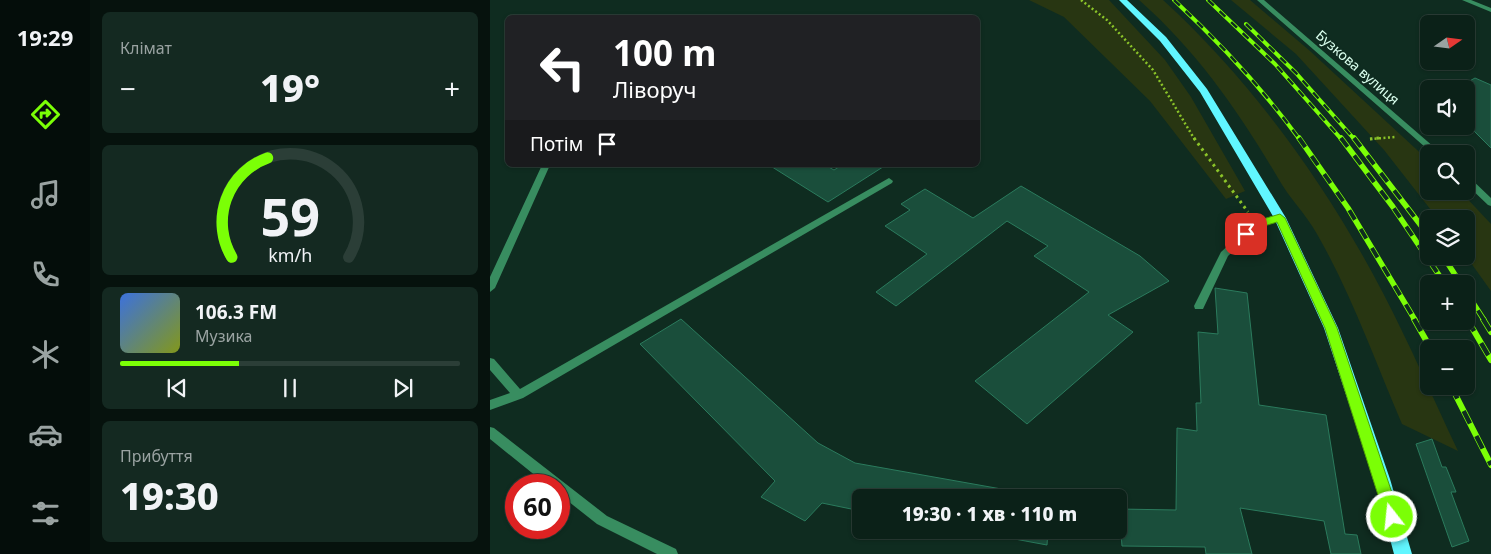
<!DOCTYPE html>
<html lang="uk">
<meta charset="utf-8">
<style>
:root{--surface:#0b2118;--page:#142921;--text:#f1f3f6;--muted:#9aa3a2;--line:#2b3e37;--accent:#7bff06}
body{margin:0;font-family:"Noto Sans",sans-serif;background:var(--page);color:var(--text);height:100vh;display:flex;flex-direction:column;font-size:19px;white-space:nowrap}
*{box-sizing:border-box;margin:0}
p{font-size:16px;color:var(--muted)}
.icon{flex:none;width:28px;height:28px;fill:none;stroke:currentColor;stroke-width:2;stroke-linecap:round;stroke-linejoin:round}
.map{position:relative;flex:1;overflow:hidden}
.side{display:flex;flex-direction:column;gap:12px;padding:12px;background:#06120d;width:400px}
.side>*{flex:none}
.top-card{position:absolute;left:15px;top:15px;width:475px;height:152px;border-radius:8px;box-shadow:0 1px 4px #0004,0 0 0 1px var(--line);background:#202124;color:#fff;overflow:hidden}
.needle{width:32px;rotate:76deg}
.tools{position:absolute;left:930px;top:15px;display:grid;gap:10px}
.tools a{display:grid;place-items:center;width:55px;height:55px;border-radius:8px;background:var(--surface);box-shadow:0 1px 4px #0004,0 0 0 1px var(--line);font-size:25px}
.speed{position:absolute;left:15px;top:474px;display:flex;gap:10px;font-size:25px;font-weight:700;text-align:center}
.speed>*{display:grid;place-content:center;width:65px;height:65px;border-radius:50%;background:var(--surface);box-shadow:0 1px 4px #0004,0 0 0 1px var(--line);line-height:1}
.speed .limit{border:8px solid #d22;background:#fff;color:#111}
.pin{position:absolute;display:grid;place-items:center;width:42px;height:42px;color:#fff;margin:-21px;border-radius:10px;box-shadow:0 2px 8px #0006}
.me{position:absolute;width:55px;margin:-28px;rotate:344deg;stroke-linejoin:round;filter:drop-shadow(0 0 4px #0008)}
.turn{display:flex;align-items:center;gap:18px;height:105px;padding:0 25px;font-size:22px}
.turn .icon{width:65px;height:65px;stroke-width:2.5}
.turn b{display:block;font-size:35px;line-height:42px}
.then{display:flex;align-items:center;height:48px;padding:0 25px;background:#0003;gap:10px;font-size:19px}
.big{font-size:38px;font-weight:800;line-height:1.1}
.side .widget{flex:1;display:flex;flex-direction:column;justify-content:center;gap:8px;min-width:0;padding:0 18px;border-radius:8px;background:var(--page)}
.side .dial{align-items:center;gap:0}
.dial svg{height:130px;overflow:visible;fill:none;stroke:var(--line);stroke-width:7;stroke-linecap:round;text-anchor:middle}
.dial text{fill:var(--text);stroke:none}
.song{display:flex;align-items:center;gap:15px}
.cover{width:60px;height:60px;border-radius:8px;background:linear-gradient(135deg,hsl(220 70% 55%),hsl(70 70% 35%))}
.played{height:5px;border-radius:2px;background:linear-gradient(90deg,var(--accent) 35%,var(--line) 35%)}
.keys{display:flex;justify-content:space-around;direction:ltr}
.heat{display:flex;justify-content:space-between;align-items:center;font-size:28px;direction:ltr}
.trip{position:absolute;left:362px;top:489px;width:275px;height:50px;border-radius:8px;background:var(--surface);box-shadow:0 1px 4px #0004,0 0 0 1px var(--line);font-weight:800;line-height:50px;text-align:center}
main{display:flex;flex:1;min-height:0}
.tabs{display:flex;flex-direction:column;width:90px;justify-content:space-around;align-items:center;background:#040d0a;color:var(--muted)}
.tabs .icon{width:35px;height:35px}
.tabs .active{color:var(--accent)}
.tabs b{font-size:22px;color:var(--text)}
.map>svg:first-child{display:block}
.green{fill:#283612}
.building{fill:#1a4e3b;stroke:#2b7b5d}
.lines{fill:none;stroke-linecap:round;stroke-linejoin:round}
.path-far1{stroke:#8bc429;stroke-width:2.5;stroke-dasharray:2 2.5;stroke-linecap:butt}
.path{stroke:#8bc429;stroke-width:3;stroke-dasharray:2.5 4;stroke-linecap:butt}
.lane{fill:#388d60;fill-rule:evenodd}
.street{fill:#388d60;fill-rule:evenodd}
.primary{fill:#61f6ff;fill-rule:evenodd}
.rail-far2-casing{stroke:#7bff06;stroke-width:4}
.rail-far1-casing{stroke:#7bff06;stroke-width:5.5}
.rail-casing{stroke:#7bff06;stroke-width:6}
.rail-far2{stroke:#0f2c20;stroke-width:2.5;stroke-dasharray:8;stroke-linecap:butt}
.rail-far1{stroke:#0f2c20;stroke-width:4;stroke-dasharray:11;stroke-linecap:butt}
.rail{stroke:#0f2c20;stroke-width:4.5;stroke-dasharray:14;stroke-linecap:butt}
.route{fill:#7bff06;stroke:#50a604}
.labels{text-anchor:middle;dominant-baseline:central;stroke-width:4;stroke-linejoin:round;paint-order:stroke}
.far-street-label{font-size:14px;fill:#daffee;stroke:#0f2c20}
</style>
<main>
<nav class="tabs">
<b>19:29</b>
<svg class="icon active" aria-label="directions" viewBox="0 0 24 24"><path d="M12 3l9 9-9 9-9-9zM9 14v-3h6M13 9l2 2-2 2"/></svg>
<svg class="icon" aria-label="music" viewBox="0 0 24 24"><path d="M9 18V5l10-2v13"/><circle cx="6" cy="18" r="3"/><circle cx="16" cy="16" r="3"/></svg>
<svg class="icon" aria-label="phone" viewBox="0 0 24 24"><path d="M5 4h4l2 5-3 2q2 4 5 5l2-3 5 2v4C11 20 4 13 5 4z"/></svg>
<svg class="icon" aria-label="climate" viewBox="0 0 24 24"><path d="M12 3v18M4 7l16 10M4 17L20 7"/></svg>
<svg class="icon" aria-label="car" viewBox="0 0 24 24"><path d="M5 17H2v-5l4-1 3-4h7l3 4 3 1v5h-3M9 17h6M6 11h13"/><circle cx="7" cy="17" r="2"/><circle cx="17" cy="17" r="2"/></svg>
<svg class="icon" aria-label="filters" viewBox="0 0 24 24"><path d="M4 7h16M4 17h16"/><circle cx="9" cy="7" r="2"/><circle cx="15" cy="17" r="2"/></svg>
</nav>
<section class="side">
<div class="widget"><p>Клімат</p>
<div class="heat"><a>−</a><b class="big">19°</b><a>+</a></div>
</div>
<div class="widget dial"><svg viewBox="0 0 100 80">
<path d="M14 69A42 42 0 1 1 86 69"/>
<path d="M14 69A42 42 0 0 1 36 8" stroke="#7bff06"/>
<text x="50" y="56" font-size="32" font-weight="700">59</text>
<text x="50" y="72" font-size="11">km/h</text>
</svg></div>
<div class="widget">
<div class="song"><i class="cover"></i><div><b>106.3 FM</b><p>Музика</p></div></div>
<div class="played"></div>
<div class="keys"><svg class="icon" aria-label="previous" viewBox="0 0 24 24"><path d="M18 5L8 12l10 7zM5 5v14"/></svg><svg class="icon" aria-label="pause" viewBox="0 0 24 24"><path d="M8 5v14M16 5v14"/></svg><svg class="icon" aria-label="next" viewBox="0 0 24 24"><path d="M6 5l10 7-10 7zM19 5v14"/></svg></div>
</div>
<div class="widget"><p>Прибуття</p><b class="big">19:30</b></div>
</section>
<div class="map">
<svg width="1001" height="554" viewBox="0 0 1001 554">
<rect width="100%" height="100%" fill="#0f2c20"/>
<path class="green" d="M 539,0 L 619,0 L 675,60 L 701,97 L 755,191 L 736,199 L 660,101 L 574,17 Z
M 649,0 L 673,0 C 762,81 838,187 893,293 C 920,345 943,398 968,451 L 912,424 C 885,361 861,293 827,234 C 816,214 799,198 788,178 C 749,112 707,51 649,0 Z
M 741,0 L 760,0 L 820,51 L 939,161 L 939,191 L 970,191 L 1001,224 L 1001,291 L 976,256 L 976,219 L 948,219 L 894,150 L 806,54 Z"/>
<path class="building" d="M 985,78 L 1001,85 L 1001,148 L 976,123 L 976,83 Z
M 279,165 L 335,165 L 344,170 L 352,165 L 396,165 L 338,202 Z
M 531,186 L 650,256 L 679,281 L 618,315 L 643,332 L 537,424 L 485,381 L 599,292 L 544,256 L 558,246 L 517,221 L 406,306 L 386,292 L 437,254 L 395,226 L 420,210 L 411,204 L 435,189 L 483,218 Z
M 725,288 L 757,293 L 769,405 L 836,415 L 855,534 L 867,535 L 871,554 L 841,554 L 834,521 L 750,508 L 762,554 L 716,554 L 715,547 L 632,546 L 629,509 L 686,510 L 687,428 L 707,431 L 706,403 L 711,403 L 708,332 L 728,334 Z
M 191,319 L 328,443 L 365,463 L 562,498 L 371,498 L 371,511 L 332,503 L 315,521 L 271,497 L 285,481 L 150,344 Z
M 942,439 L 952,467 L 956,467 L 966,492 L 961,492 L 979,541 L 962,547 L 926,444 Z
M 476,530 L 558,530 L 557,545 Z"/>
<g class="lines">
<path class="path-far1" d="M 591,0 L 617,20 L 663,70 L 705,140
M 880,139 L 906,137"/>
<path class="path" d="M 704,138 L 758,212
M 880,139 L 889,138"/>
<path class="lane" d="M 52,165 L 60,165 L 5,288 L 0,292 L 0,277 Z
M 399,178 L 403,181 L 402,183 L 33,398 L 0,410 L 0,400 L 20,393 L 0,370 L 0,358 L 4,359 L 30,389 Z
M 790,215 L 793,216 L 795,218 L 793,220 L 770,226 L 738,256 L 713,309 L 705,309 L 704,306 L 731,252 L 764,222 Z
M 0,427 L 4,428 L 117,516 L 186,549 L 188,554 L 167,554 L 107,524 L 69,494 L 69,485 L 57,485 L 0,439 Z"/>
<path class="street" d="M 767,0 L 774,0 L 952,154 L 943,154 Z
M 972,0 L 981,0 L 1001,8 L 1001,12 Z
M 976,176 L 979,177 L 1001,198 L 1001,206 L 998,205 L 976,184 Z"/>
<path class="primary" d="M 629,0 L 637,0 L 676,37 L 717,89 L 796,218 L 848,328 L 900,479 L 922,554 L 904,554 L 884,479 L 834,328 L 784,218 L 710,92 L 670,41 Z"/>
<defs>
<path id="rail-far2" d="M 684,0 C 730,43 773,89 810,140
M 718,0 L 785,64 L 852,140
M 756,24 L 806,73 L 865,140"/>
<path id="rail-far1" d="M 809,138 L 858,208 L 925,320
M 851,138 L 903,207 L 955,284
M 864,138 L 939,236
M 953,256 L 971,284
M 976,292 L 994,320
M 976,317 L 978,320"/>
<path id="rail" d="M 924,319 L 941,349
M 977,319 L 1001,360
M 993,319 L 1001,332
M 961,386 L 1001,465"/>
</defs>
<use href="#rail-far2" class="rail-far2-casing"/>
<use href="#rail-far1" class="rail-far1-casing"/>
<use href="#rail" class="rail-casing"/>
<use href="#rail-far2" class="rail-far2"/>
<use href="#rail-far1" class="rail-far1"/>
<use href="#rail" class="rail"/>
</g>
<path class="route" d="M 790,214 L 795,218 L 847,328 L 910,517 L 908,522 L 902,524 L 897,522 L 895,517 L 835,328 L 787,222 L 771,227 L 756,237 L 751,234 L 763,222 Z"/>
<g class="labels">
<g class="far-street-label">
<text transform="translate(868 67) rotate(41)">Бузкова вулиця</text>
</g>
</g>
</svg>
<div class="tools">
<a><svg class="needle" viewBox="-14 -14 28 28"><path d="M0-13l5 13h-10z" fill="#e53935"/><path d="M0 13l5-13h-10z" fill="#9aa3a2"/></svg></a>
<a><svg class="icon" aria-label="sound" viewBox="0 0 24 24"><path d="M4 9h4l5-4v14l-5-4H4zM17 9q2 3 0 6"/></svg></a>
<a><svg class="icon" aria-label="search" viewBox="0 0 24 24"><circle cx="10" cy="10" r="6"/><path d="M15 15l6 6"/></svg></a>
<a><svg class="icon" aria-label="layers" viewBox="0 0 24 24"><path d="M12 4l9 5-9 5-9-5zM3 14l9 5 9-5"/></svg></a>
<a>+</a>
<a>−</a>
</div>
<div class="speed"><div class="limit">60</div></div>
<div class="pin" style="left:756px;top:234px;background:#d93025"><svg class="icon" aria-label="arrive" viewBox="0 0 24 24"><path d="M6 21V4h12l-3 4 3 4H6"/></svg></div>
<svg class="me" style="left:902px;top:517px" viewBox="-20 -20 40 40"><circle r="17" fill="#7bff06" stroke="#fff" stroke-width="3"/><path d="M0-11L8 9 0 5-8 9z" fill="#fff"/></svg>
<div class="trip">19:30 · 1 хв · 110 m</div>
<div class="top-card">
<div class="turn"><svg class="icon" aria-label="left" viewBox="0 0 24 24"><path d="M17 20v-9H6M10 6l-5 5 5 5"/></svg><div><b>100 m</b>Ліворуч</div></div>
<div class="then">Потім<svg class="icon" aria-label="arrive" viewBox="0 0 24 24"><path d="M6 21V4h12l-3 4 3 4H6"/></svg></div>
</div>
</div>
</main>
